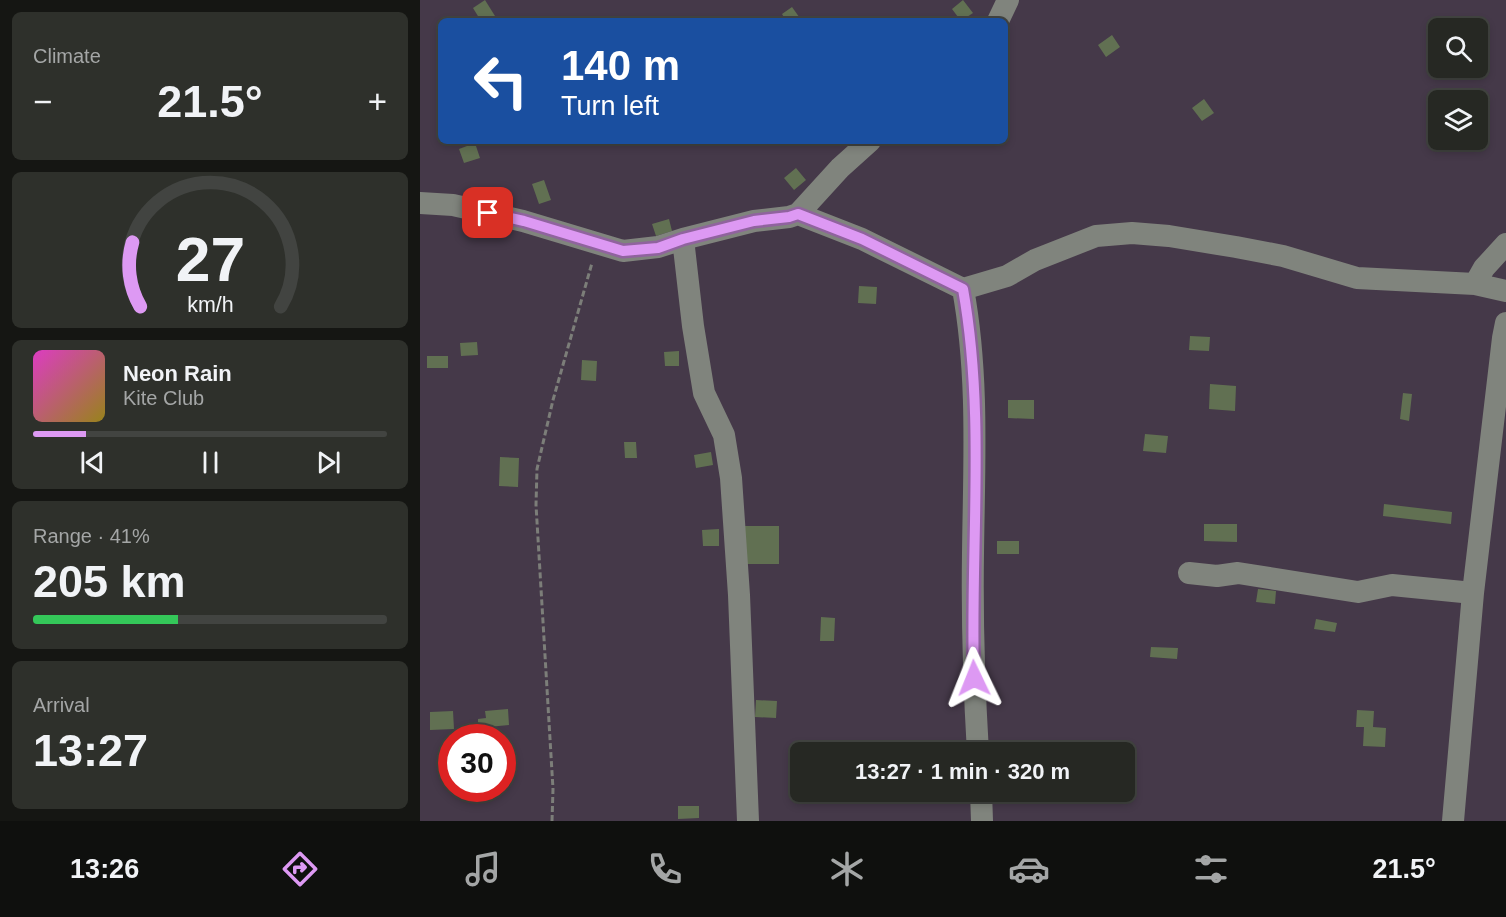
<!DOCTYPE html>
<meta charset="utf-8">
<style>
:root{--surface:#262823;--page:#2e302b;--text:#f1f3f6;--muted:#a4a6a6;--line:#424441;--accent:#dd99f3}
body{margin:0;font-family:Arial,sans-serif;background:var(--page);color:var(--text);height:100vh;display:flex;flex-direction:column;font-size:22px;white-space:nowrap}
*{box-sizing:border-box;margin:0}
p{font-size:20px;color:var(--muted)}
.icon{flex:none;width:33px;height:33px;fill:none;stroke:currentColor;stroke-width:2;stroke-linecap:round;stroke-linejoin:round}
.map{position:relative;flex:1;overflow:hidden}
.panel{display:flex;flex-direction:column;gap:12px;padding:12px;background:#151613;width:420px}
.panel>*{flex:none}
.banner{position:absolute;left:18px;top:18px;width:570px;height:126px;border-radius:9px;box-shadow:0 3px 9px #0003,0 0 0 2px var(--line);background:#1a4fa0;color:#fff;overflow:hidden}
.controls{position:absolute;left:1008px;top:18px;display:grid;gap:12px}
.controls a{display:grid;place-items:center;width:60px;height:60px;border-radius:9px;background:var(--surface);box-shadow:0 3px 9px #0003,0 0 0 2px var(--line);font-size:30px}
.speed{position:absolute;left:18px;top:724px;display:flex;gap:12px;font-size:30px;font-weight:700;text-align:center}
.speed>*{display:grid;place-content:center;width:78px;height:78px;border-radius:50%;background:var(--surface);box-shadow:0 3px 9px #0003,0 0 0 2px var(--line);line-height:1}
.speed .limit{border:9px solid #d22;background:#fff;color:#111}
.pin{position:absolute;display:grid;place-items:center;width:51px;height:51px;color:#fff;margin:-26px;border-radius:12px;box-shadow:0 3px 9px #0006}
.me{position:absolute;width:66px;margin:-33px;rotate:358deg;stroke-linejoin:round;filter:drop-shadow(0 0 4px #0008)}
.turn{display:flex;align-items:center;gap:21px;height:126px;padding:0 24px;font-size:27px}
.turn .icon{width:78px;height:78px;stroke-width:2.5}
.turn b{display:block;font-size:42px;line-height:51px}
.big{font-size:45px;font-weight:700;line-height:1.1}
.panel .card{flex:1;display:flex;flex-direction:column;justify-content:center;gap:9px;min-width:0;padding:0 21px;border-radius:9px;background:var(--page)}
.panel .dial{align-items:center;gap:0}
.dial svg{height:156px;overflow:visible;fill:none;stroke:var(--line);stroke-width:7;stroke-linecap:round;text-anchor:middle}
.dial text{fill:var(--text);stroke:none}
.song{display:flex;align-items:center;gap:18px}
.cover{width:72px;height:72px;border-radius:9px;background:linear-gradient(135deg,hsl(310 70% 55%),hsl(50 70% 35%))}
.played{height:6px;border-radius:3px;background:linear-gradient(90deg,var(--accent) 15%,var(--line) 15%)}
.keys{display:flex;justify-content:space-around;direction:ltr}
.heat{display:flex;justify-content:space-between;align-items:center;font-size:33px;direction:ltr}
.charge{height:9px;border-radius:4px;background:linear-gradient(90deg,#34c759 41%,var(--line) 0)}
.trip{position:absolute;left:370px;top:742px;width:345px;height:60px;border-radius:9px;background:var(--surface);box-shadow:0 3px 9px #0003,0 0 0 2px var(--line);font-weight:700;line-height:60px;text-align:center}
.tab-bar{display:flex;height:96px;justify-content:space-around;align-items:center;background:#0f100e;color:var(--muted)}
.tab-bar .icon{width:42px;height:42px}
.tab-bar .active{color:var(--accent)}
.tab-bar b{font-size:27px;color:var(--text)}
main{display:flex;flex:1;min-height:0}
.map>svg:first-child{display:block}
.green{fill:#453949;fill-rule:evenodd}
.building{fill:#617052}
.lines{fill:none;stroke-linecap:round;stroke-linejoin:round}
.path{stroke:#7c7e79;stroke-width:3;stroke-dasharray:6 3;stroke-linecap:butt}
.minor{stroke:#80847d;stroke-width:22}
.route-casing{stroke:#90639e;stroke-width:15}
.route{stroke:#dd99f3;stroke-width:10}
</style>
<main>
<section class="panel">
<div class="card"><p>Climate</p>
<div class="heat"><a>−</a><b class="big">21.5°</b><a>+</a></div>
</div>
<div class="card dial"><svg viewBox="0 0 100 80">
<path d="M14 69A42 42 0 1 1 86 69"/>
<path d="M14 69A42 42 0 0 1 10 36" stroke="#dd99f3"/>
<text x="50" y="56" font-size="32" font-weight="700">27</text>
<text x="50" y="72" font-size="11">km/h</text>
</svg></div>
<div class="card">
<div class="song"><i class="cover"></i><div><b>Neon Rain</b><p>Kite Club</p></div></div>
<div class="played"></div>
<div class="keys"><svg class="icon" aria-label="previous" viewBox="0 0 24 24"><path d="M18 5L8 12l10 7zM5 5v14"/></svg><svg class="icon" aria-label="pause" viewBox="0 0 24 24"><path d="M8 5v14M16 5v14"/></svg><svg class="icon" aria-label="next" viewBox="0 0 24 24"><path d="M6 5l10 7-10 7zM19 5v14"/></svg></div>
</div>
<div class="card"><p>Range · 41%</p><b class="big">205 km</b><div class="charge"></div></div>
<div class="card"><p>Arrival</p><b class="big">13:27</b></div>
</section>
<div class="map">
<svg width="1086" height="821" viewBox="0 0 1086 821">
<rect width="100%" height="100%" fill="#32352f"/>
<path class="green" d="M 0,0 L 1086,0 L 1086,821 L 0,821 ZM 21,21 L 585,21 L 585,141 L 21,141 ZM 1018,28 L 1058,28 L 1058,68 L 1018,68 ZM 1018,100 L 1058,100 L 1058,140 L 1018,140 ZM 32,738 L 82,738 L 82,789 L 32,789 ZM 381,753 L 705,753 L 705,792 L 381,792 Z"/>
<path class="building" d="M 65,0 L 75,16 L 68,21 L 61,21 L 53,8 Z
M 543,0 L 553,13 L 541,21 L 532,9 Z
M 372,7 L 382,21 L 366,21 L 362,14 Z
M 692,35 L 700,47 L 686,57 L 678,45 Z
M 784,99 L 794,113 L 782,121 L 772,108 Z
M 55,143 L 60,158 L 44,163 L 39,149 Z
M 376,168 L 386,180 L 374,190 L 364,178 Z
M 124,180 L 131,200 L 119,204 L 112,184 Z
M 249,219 L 252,231 L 236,236 L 232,224 Z
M 439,286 L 457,287 L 456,304 L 438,303 Z
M 770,336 L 790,337 L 789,351 L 769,350 Z
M 57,342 L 58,355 L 41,356 L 40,343 Z
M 259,351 L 259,366 L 245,366 L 244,352 Z
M 7,356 L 28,356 L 28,368 L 7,368 Z
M 162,360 L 177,361 L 176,381 L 161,380 Z
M 790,384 L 816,386 L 815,411 L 789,409 Z
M 983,393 L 992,394 L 989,421 L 980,419 Z
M 588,400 L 614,400 L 614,419 L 588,418 Z
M 725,434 L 748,436 L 746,453 L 723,451 Z
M 204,442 L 216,442 L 217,458 L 205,458 Z
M 291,452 L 293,465 L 276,468 L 274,455 Z
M 80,457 L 99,458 L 98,487 L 79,486 Z
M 964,504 L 1032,512 L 1031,524 L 963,516 Z
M 784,524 L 817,524 L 817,542 L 784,541 Z
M 324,526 L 359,526 L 359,564 L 324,564 Z
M 299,529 L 299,546 L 283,546 L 282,530 Z
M 577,541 L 599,541 L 599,554 L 577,554 Z
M 838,589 L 856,591 L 855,604 L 836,602 Z
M 401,617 L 415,618 L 414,641 L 400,641 Z
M 896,619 L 917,623 L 915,632 L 894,629 Z
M 731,647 L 758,648 L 757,659 L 730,657 Z
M 336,700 L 357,701 L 356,718 L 335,717 Z
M 88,709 L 89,725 L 58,728 L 58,719 L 66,718 L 65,711 Z
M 937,710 L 954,711 L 953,727 L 966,728 L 965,747 L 943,746 L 944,727 L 936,727 Z
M 33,711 L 34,729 L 10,730 L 10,712 Z
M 258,806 L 279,806 L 279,818 L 258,819 Z"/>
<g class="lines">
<path class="path" d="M 132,821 L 133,789 L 116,505 L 117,469 L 133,400 L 172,263"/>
<path class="minor" d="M 578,21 L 588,0
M 0,203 L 33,205 L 103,221 L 203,251 L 238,247 L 263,239 L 334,221 L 369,217 L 378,214 L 442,239 L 543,289 L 587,276 L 615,260 L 676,236 L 712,233 L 749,236 L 816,247 L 863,256 L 937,278 L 1055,284 L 1086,291
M 378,214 L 420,168 L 450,141
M 263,239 L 273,326 L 284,393 L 304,435 L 311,478 L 319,595 L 328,821
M 1055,284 L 1064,268 L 1086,244
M 543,289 C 559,376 554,465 553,553 C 552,620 554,686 558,753
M 769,573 L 797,576 L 818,573 L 938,592 L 972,585 L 1053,593
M 561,792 L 562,821
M 1033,821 L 1053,593 L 1083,338 L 1086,323"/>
</g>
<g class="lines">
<defs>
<path id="route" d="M 68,213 L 104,221 L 203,251 L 238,248 L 263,239 L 334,221 L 369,217 L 378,214 L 442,239 L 543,289 C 566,417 550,549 554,678"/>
</defs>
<use href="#route" class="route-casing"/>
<use href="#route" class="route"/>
</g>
</svg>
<div class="controls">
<a><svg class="icon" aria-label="search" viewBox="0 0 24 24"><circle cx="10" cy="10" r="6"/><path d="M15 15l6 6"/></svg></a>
<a><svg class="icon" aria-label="layers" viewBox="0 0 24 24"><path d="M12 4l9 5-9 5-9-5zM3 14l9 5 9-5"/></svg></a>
</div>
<div class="speed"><div class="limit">30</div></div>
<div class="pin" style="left:68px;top:213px;background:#d93025"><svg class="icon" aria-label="arrive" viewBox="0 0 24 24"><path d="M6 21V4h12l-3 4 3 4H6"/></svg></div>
<svg class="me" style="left:554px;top:678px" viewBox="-20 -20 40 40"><path d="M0-17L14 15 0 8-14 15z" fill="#dd99f3" stroke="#fff" stroke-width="4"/></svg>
<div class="trip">13:27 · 1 min · 320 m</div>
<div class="banner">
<div class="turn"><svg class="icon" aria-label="left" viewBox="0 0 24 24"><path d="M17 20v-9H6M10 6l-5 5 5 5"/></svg><div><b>140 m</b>Turn left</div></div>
</div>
</div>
</main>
<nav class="tab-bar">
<b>13:26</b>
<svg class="icon active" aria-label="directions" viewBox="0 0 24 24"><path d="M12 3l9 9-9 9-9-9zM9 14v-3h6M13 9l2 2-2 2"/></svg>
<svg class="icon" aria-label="music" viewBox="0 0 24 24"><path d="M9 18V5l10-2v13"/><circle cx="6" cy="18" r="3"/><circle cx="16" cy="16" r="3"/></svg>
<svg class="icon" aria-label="phone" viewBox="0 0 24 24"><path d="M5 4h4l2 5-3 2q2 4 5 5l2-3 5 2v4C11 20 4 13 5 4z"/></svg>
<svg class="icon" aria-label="climate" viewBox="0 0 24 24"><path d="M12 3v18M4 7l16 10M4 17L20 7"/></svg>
<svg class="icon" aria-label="car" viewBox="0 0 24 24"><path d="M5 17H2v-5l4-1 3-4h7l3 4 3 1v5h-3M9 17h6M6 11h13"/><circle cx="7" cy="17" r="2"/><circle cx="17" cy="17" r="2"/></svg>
<svg class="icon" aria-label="filters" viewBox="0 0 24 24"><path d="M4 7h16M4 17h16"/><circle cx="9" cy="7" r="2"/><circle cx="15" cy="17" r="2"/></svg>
<b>21.5°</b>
</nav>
